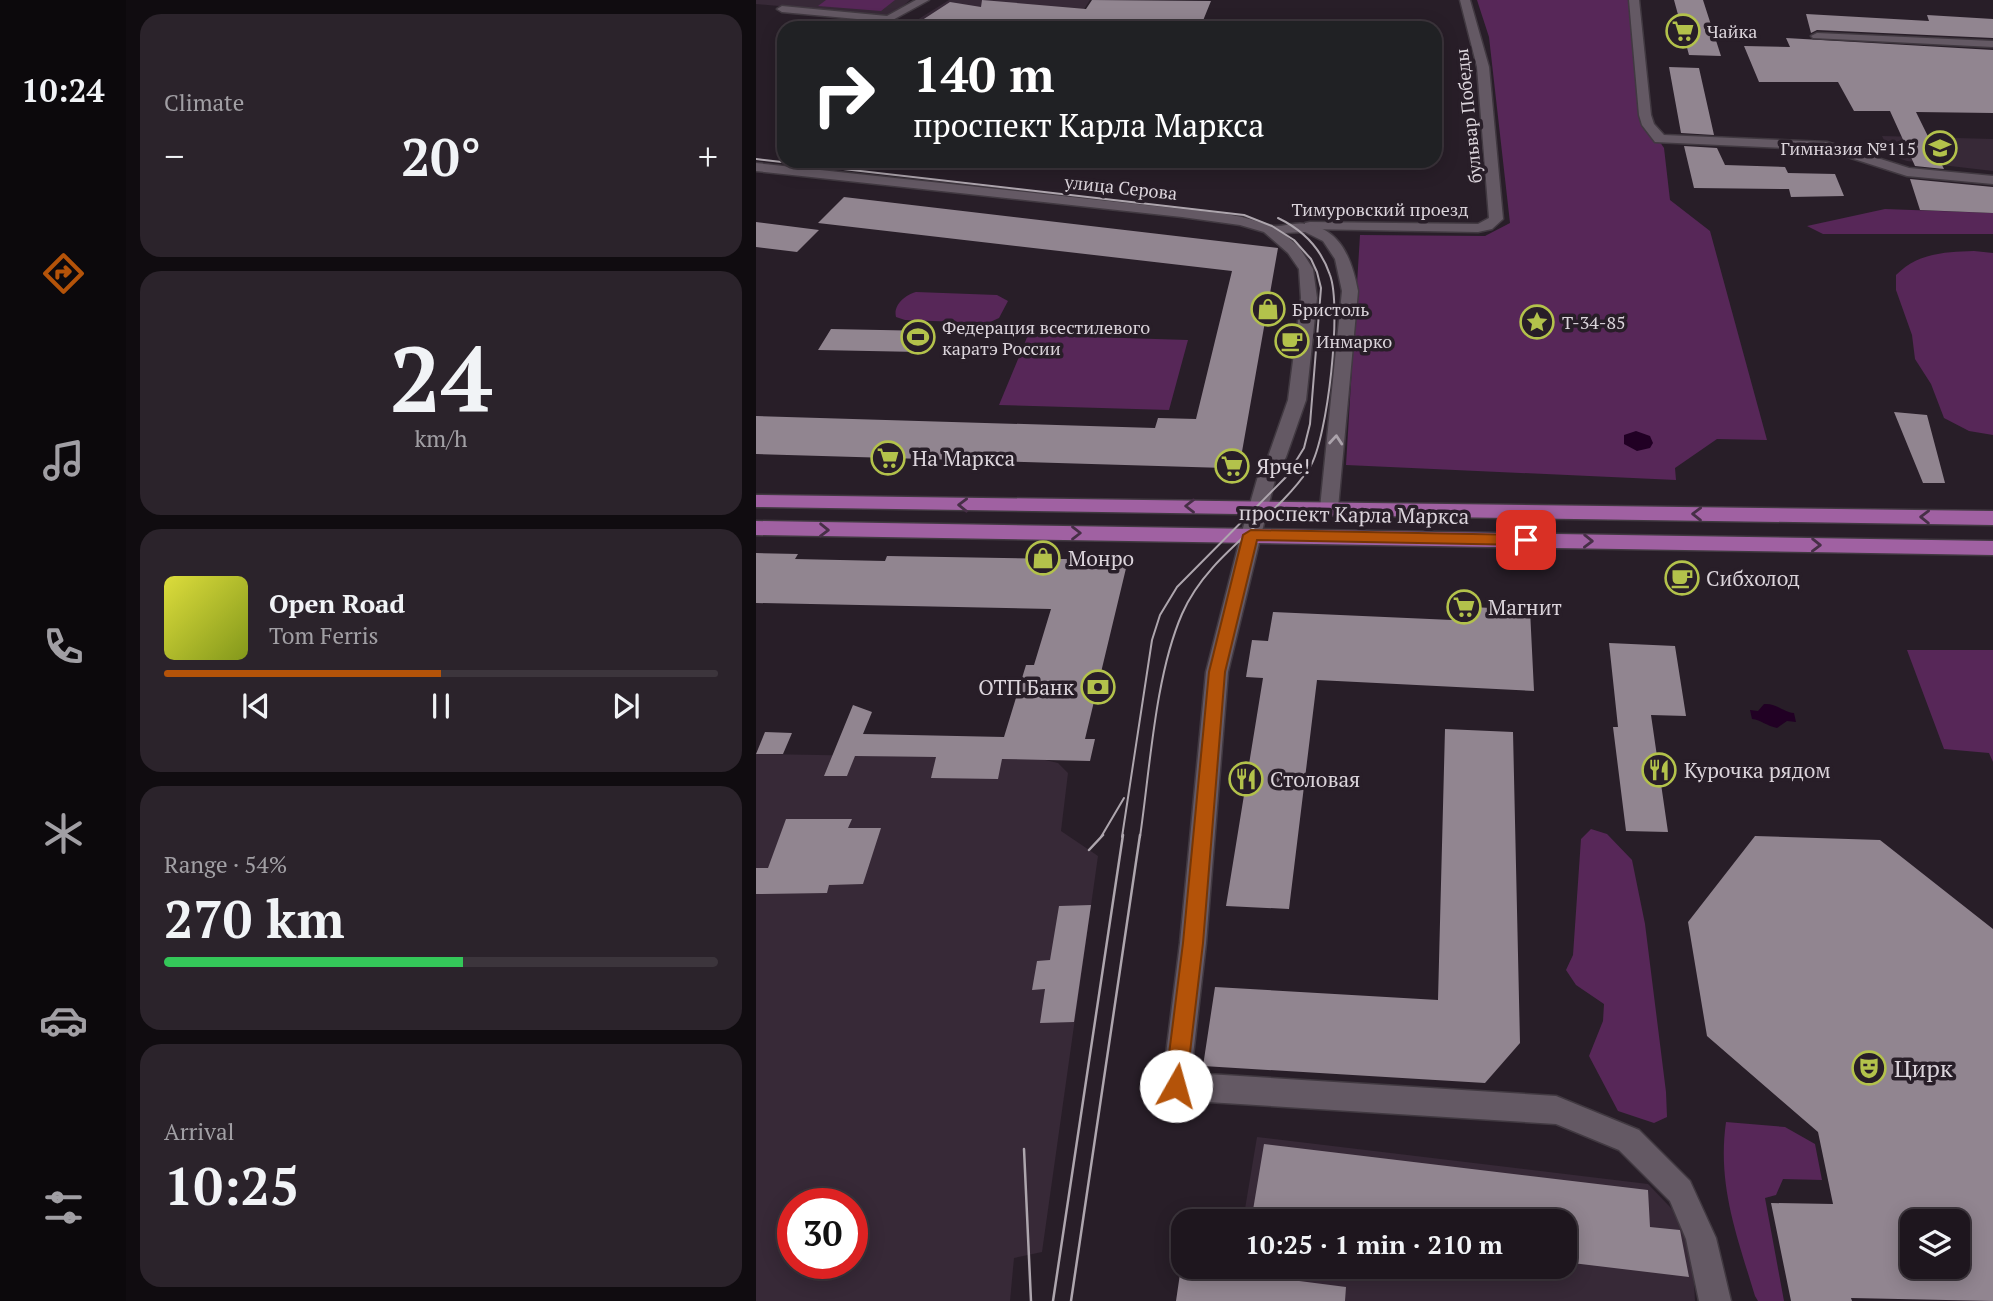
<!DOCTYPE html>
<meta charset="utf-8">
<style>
:root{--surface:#1e161e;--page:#2b232b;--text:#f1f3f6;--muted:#a19fa4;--line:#3c353c;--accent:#b45309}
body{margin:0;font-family:"PT Serif",serif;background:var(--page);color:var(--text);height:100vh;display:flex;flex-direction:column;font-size:26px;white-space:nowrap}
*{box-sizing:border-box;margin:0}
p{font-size:23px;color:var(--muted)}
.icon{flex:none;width:38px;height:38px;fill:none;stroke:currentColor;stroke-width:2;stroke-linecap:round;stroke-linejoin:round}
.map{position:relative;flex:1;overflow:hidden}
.panel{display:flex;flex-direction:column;gap:14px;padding:14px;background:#100c10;width:630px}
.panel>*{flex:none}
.top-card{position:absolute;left:21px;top:21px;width:665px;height:147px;border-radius:21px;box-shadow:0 4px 18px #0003,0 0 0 2px var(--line);background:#202124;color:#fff;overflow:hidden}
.tools{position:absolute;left:1144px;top:1209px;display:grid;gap:14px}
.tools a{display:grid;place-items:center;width:70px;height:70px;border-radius:14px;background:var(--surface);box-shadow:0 4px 18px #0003,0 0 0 2px var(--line);font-size:35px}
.speed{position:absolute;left:21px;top:1188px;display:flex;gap:14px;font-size:35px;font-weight:700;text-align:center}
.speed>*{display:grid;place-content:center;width:91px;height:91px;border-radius:50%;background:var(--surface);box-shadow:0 4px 18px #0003,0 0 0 2px var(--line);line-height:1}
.speed .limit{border:10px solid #d22;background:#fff;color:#111}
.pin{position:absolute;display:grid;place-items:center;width:60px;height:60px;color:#fff;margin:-30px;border-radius:14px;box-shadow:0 4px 10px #0006}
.me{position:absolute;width:77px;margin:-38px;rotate:7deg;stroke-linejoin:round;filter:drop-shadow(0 0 5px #0008)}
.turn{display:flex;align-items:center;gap:24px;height:147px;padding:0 21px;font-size:32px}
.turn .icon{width:91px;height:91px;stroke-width:2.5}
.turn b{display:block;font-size:49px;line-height:60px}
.big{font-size:52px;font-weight:800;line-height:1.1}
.panel .card{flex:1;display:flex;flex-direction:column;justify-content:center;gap:10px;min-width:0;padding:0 24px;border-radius:21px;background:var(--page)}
.panel .dial{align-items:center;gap:0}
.dial b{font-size:91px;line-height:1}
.song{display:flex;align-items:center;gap:21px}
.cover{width:84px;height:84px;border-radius:10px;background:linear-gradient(135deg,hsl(60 70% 55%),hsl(70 70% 35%))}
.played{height:7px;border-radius:4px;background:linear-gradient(90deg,var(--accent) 50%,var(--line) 50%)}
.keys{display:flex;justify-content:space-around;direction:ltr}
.heat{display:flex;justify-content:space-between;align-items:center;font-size:38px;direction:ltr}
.charge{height:10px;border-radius:5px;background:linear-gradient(90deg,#34c759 54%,var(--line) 0)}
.trip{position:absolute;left:415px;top:1209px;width:406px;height:70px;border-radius:21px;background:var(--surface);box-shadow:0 4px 18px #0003,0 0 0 2px var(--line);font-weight:800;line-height:70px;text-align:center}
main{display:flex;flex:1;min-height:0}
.dock{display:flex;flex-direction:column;width:126px;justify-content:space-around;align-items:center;background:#0c090c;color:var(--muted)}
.dock .icon{width:49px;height:49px}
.dock .current{color:var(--accent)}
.dock b{font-size:32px;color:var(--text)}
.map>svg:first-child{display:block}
.built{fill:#372937;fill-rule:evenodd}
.green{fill:#572758}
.water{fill:#210024}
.building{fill:#918590;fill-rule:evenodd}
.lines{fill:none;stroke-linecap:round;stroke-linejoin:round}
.minor-casing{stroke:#413941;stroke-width:3}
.tertiary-casing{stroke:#413941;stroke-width:3}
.primary-casing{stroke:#413941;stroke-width:3}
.minor{fill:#645964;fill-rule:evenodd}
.tertiary{fill:#645964;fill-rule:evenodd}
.primary{fill:#a061a2;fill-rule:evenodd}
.tram-far1{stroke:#aea6ae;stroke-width:2}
.tram{stroke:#aea6ae;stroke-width:2.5}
.oneway{stroke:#aba3ab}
.oneway2{stroke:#462f46}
.route{fill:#b45309;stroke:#753606;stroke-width:2}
.labels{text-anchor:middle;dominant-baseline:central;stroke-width:7;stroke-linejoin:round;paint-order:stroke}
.far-poi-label{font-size:18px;fill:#dbd4db;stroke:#281e28;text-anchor:start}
.far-street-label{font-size:18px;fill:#dbd4db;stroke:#281e28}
.poi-label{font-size:21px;fill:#dbd4db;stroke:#281e28;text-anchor:start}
.street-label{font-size:21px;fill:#dbd4db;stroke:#281e28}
.near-poi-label{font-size:24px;fill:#dbd4db;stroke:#281e28;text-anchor:start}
</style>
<main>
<nav class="dock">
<b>10:24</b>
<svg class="icon current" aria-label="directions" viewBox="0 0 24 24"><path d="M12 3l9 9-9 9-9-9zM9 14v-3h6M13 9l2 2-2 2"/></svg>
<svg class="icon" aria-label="music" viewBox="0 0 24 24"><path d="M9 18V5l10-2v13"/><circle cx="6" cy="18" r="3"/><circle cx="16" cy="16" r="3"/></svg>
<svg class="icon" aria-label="phone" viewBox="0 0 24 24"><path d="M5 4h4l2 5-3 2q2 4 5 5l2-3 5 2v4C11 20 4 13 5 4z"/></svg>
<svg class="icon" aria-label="climate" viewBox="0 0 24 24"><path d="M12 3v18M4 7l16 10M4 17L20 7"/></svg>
<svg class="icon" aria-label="car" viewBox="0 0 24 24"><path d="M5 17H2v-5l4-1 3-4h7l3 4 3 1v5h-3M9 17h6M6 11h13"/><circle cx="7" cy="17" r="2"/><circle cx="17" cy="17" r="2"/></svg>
<svg class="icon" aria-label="filters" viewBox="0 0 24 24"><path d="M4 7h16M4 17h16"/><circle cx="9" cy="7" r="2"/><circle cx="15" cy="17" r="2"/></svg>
</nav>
<section class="panel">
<div class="card"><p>Climate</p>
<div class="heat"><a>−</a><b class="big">20°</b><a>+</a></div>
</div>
<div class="card dial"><b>24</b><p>km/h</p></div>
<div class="card">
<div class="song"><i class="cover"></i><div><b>Open Road</b><p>Tom Ferris</p></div></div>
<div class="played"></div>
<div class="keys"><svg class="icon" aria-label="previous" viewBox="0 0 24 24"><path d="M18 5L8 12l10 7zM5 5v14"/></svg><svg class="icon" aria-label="pause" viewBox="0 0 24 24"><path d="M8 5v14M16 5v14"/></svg><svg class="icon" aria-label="next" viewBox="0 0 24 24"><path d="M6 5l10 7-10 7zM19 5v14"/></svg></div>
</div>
<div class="card"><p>Range · 54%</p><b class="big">270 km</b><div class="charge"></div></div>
<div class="card"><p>Arrival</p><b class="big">10:25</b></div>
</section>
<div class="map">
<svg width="1237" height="1301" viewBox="0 0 1237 1301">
<rect width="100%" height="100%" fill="#281e28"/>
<path class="built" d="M 0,0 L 154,0 L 135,16 L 0,4 Z
M 193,0 L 334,0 L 316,28 L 242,28 L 161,20 Z
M 1126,136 L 1237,139 L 1237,171 L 1151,161 L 1136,156 Z
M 0,754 L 285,759 L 302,763 L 312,773 L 305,831 L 342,856 L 286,1252 L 258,1258 L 254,1301 L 0,1301 ZM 37,1204 L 96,1204 L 96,1264 L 37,1264 Z
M 501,1137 L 892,1184 L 935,1229 L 939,1301 L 473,1301 L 479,1267 L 808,1267 L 808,1222 L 487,1221 Z"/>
<path class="green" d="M 70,0 L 139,0 L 125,11 L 62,6 Z
M 721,0 L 874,0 L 884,113 L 908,148 L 914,200 L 954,231 L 1011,440 L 961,439 L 919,468 L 920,480 L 590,465 L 604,235 L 729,236 L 754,223 L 733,37 Z
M 1129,209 L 1237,213 L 1237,234 L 1067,234 L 1051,226 Z
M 1218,251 L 1237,253 L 1237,435 L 1213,431 L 1188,418 L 1175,384 L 1159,359 L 1156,335 L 1140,290 L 1140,275 C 1162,253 1188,252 1218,251 Z
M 160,292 L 241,295 L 252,301 L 243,318 L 232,323 L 149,320 L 140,317 C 137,305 149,295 160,292 Z
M 272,335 L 432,340 L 413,410 L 243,405 Z
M 1151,650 L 1237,650 L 1237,762 L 1233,753 L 1188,749 Z
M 835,829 L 851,834 L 876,860 L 889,924 L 910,1092 L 911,1117 L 898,1123 L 862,1111 L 833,1056 L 847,1021 L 848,1004 L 820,985 L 810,970 L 817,955 L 825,839 Z
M 970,1122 L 1029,1127 L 1059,1144 L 1066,1180 L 1027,1179 L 1020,1195 L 1009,1198 L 1028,1301 L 1002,1301 L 999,1296 C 981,1236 961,1185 970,1122 Z"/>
<path class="water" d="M 880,431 L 894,436 L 897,443 L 894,448 L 881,451 L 868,444 L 868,435 Z
M 1008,704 C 1021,703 1027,712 1038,713 L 1040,722 L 1031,721 L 1021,728 C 1011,726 1005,720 996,719 L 994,710 L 1002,711 Z"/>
<path class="building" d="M 226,0 L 330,9 L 336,0 L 455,1 L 444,28 L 300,28 L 276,25 L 276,28 L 154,28 L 194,2 L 225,7 Z
M 918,0 L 947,0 L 965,56 L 933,55 Z
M 1050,14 L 1173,21 L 1171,15 L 1237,19 L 1237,38 L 1061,30 L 1055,33 Z
M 1030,38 L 1237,50 L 1237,113 L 1160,112 L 1188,169 L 1159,166 L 1134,111 L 1098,111 L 1082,82 L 1003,82 L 988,46 L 1034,47 Z
M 913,67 L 943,68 L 958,135 L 925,133 Z
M 928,146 L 961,148 L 969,165 L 1029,167 L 1032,173 L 1079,174 L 1088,196 L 1035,197 L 1033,189 L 938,188 Z
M 1154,179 L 1237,187 L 1237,213 L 1164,210 Z
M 88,197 L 522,248 L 484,463 L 469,468 L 0,454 L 0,416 L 399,428 L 402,418 L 440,419 L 476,271 L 62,223 Z
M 0,222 L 63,230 L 41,252 L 0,247 Z
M 75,329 L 175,331 L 164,352 L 62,350 Z
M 1138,412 L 1171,415 L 1189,483 L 1167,483 Z
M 0,553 L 42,554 L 39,559 L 129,561 L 131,556 L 372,560 L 329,739 L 339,739 L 334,761 L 246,759 L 242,779 L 175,778 L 180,757 L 99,756 L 91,776 L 68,776 L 97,705 L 116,712 L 107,734 L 248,737 L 270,665 L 278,665 L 295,609 L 0,603 Z
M 696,606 L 774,610 L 778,691 L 561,680 L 533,909 L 470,906 L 507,678 L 490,677 L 496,640 L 512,641 L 517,612 L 696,620 Z
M 853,643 L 919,646 L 930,716 L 895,715 L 912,832 L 870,831 L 857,727 L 862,727 Z
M 689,729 L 757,732 L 764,1043 L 729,1083 L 447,1066 L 459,987 L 682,1000 Z
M 9,732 L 36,733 L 27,754 L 0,754 Z
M 30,819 L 96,819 L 92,828 L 125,828 L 107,884 L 73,885 L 71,893 L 0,894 L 0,868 L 12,868 Z
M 999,836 L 1124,840 L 1237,929 L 1237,1301 L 1095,1298 L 1096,1301 L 1035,1301 L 1015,1203 L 1077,1204 L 1062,1132 L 951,1036 L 932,922 ZM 1157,1222 L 1202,1222 L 1202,1267 L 1157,1267 Z
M 335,905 L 318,1022 L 284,1023 L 289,989 L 276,990 L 281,961 L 294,960 L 303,906 Z
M 508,1144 L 892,1190 L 894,1227 L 924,1230 L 933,1277 L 808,1262 L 808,1222 L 495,1222 Z
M 425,1267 L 465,1267 L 465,1271 L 590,1287 L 589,1301 L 420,1301 Z"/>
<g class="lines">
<defs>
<path id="minor" d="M 160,0 L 173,0 L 133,22 L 26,12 L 21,9 L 26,6 L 131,16 Z
M 704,0 L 714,0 L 733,67 L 747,219 L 736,229 L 722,232 L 549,229 L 549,223 L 554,222 L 722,224 L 733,218 L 721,67 Z
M 873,0 L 883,0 L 895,115 L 898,124 L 908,135 L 1071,142 L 1153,168 L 1237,176 L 1237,184 L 1151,176 L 1070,150 L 899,142 L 886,125 L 883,115 Z
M 1061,33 L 1237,41 L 1237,47 L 1057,38 L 1055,36 Z
M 495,528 L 502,530 L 505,535 L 472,672 L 450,943 L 435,1073 L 800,1096 L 883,1130 L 934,1181 L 960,1238 L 975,1301 L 943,1301 L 930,1239 L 914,1201 L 863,1150 L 800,1124 L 420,1100 L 410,1096 L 406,1086 L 424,943 L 450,672 L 485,535 L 488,530 Z"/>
<path id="tertiary" d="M 0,163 L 426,209 C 446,211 466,213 486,217 C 496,219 506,224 517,226 C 527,227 539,222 549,224 C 585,228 596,260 602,291 L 582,508 L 580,513 L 566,513 L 564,508 L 586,291 L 579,259 L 567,241 L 549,232 L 527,233 L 543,247 L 557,269 L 561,298 L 550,400 L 530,457 L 520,476 L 505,535 L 502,540 L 488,540 L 485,535 L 502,476 L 512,457 L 532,400 L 545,298 L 543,269 L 532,253 L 508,232 L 484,225 L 426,217 L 0,171 Z"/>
<path id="primary" d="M 0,495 L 1237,511 L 1237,525 L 0,507 Z
M 0,521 L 1237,541 L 1237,555 L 0,535 Z"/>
</defs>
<use href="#minor" class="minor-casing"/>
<use href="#tertiary" class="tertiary-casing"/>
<use href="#primary" class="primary-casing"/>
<use href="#minor" class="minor"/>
<use href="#tertiary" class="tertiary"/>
<use href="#primary" class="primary"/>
<path class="tram-far1" d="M 0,159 L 488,215 L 516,226 L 538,240 L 555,259 L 561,272 L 565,288 L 554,424 L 548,448 L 530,477 L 421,587 L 404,615 L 396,640 L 366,837
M 345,837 L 368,798
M 384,837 C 394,769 399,676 426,614 C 453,552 518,522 554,467 C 572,437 586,307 574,275 C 565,248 547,230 522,218"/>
<path class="tram" d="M 333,850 L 347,835
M 268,1149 L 275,1301
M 297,1301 L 367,835
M 315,1301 L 384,835"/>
</g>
<defs><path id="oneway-chevron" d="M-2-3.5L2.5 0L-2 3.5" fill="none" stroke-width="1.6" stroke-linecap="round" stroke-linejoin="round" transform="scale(1.75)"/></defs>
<use class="oneway" href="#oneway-chevron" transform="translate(580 440) rotate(-85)"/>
<g class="oneway2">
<use href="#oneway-chevron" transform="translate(207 505) rotate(-179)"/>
<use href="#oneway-chevron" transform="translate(434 506) rotate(-180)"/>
<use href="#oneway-chevron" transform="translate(941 514) rotate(-179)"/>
<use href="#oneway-chevron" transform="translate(1169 517) rotate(-179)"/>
<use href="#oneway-chevron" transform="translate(68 530) rotate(1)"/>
<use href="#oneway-chevron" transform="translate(320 533)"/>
<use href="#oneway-chevron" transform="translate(832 541) rotate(1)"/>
<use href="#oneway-chevron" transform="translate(1060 545) rotate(1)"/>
</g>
<path class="route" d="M 495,530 L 770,535 L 777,540 L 770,545 L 501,540 L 469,672 L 447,943 L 430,1086 L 427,1093 L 420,1096 L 412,1093 L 409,1086 L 427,943 L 453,672 L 487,535 Z"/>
<defs>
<symbol id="supermarket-ring" viewBox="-11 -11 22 22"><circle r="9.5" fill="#281e28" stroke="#b3c24b" stroke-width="1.5"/><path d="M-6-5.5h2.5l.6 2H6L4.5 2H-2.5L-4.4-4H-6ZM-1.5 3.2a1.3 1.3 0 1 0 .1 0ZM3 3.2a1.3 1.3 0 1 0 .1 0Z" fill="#b3c24b"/></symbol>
<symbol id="school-ring" viewBox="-11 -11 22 22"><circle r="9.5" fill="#281e28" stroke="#b3c24b" stroke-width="1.5"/><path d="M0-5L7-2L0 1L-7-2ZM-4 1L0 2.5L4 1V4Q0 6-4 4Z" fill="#b3c24b"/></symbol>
<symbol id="shop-ring" viewBox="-11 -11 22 22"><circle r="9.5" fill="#281e28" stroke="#b3c24b" stroke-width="1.5"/><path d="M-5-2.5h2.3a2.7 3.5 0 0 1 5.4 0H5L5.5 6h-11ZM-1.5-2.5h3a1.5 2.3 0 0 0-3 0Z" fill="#b3c24b"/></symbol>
<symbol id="sight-ring" viewBox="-11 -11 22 22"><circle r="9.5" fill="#281e28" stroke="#b3c24b" stroke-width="1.5"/><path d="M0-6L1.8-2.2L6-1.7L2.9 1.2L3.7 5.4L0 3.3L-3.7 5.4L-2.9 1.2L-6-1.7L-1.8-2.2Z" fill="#b3c24b"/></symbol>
<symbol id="stadium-ring" viewBox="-11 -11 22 22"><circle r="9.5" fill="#281e28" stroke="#b3c24b" stroke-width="1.5"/><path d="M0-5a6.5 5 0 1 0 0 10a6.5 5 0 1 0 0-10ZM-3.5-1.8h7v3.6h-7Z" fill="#b3c24b"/></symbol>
<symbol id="cafe-ring" viewBox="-11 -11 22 22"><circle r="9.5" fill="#281e28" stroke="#b3c24b" stroke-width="1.5"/><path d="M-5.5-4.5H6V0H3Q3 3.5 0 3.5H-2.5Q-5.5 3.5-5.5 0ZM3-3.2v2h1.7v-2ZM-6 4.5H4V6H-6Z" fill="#b3c24b"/></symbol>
<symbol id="bank-ring" viewBox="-11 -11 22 22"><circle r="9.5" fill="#281e28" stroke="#b3c24b" stroke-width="1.5"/><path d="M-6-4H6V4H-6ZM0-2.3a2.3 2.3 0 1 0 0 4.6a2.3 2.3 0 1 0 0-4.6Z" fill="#b3c24b"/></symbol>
<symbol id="restaurant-ring" viewBox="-11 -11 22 22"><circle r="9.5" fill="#281e28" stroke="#b3c24b" stroke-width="1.5"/><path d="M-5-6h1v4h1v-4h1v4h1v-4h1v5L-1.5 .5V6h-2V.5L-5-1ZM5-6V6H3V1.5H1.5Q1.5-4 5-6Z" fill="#b3c24b"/></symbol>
<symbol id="theatre-ring" viewBox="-11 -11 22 22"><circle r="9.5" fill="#281e28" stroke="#b3c24b" stroke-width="1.5"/><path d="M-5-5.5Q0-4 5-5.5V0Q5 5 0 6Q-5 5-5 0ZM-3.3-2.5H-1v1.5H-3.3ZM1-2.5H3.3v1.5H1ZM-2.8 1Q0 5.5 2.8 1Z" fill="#b3c24b"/></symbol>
</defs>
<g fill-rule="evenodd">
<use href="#supermarket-ring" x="908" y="12" width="38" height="38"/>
<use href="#school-ring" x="1165" y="129" width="38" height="38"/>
<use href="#shop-ring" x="493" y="290" width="38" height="38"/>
<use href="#sight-ring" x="762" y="303" width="38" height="38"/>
<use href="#stadium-ring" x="143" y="318" width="38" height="38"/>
<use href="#cafe-ring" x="517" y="322" width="38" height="38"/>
<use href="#supermarket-ring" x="113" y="439" width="38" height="38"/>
<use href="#supermarket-ring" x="457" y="447" width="38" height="38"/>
<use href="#shop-ring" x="268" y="539" width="38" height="38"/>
<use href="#cafe-ring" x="907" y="559" width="38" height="38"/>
<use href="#supermarket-ring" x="689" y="588" width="38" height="38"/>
<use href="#bank-ring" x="323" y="668" width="38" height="38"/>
<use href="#restaurant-ring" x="884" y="751" width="38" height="38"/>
<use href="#restaurant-ring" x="471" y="760" width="38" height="38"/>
<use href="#theatre-ring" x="1094" y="1049" width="38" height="38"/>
</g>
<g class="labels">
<g class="far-poi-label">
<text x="951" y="31">Чайка</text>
<text x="1160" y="148" text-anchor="end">Гимназия №115</text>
<text x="536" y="309">Бристоль</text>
<text x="806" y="322">Т-34-85</text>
<text x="186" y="327">Федерация всестилевого<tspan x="186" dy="21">каратэ России</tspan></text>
<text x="560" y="341">Инмарко</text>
</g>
<g class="far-street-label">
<text transform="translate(712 116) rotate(-96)">бульвар Победы</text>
<text transform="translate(365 187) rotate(6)">улица Серова</text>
<text x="624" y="209">Тимуровский проезд</text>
</g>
<g class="poi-label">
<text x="156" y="458">На Маркса</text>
<text x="500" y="466">Ярче!</text>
<text x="312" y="558">Монро</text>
<text x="950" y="578">Сибхолод</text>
<text x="732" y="607">Магнит</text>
<text x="318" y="687" text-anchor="end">ОТП Банк</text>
<text x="928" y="770">Курочка рядом</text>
<text x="514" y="779">Столовая</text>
</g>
<g class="street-label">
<text transform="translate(598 514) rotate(1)">проспект Карла Маркса</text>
</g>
<g class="near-poi-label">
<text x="1138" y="1068">Цирк</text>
</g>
</g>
</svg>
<div class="tools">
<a><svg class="icon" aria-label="layers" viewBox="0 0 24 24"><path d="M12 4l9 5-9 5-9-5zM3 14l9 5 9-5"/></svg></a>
</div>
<div class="speed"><div class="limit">30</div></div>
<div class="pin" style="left:770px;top:540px;background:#d93025"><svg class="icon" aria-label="arrive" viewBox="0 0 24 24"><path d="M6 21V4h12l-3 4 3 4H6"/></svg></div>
<svg class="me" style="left:420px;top:1086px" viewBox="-20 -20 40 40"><circle r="19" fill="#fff"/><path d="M0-13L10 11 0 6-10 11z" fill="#b45309"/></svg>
<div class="trip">10:25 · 1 min · 210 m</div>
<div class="top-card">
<div class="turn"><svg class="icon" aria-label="right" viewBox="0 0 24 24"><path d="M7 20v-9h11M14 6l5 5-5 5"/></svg><div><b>140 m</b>проспект Карла Маркса</div></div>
</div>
</div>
</main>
